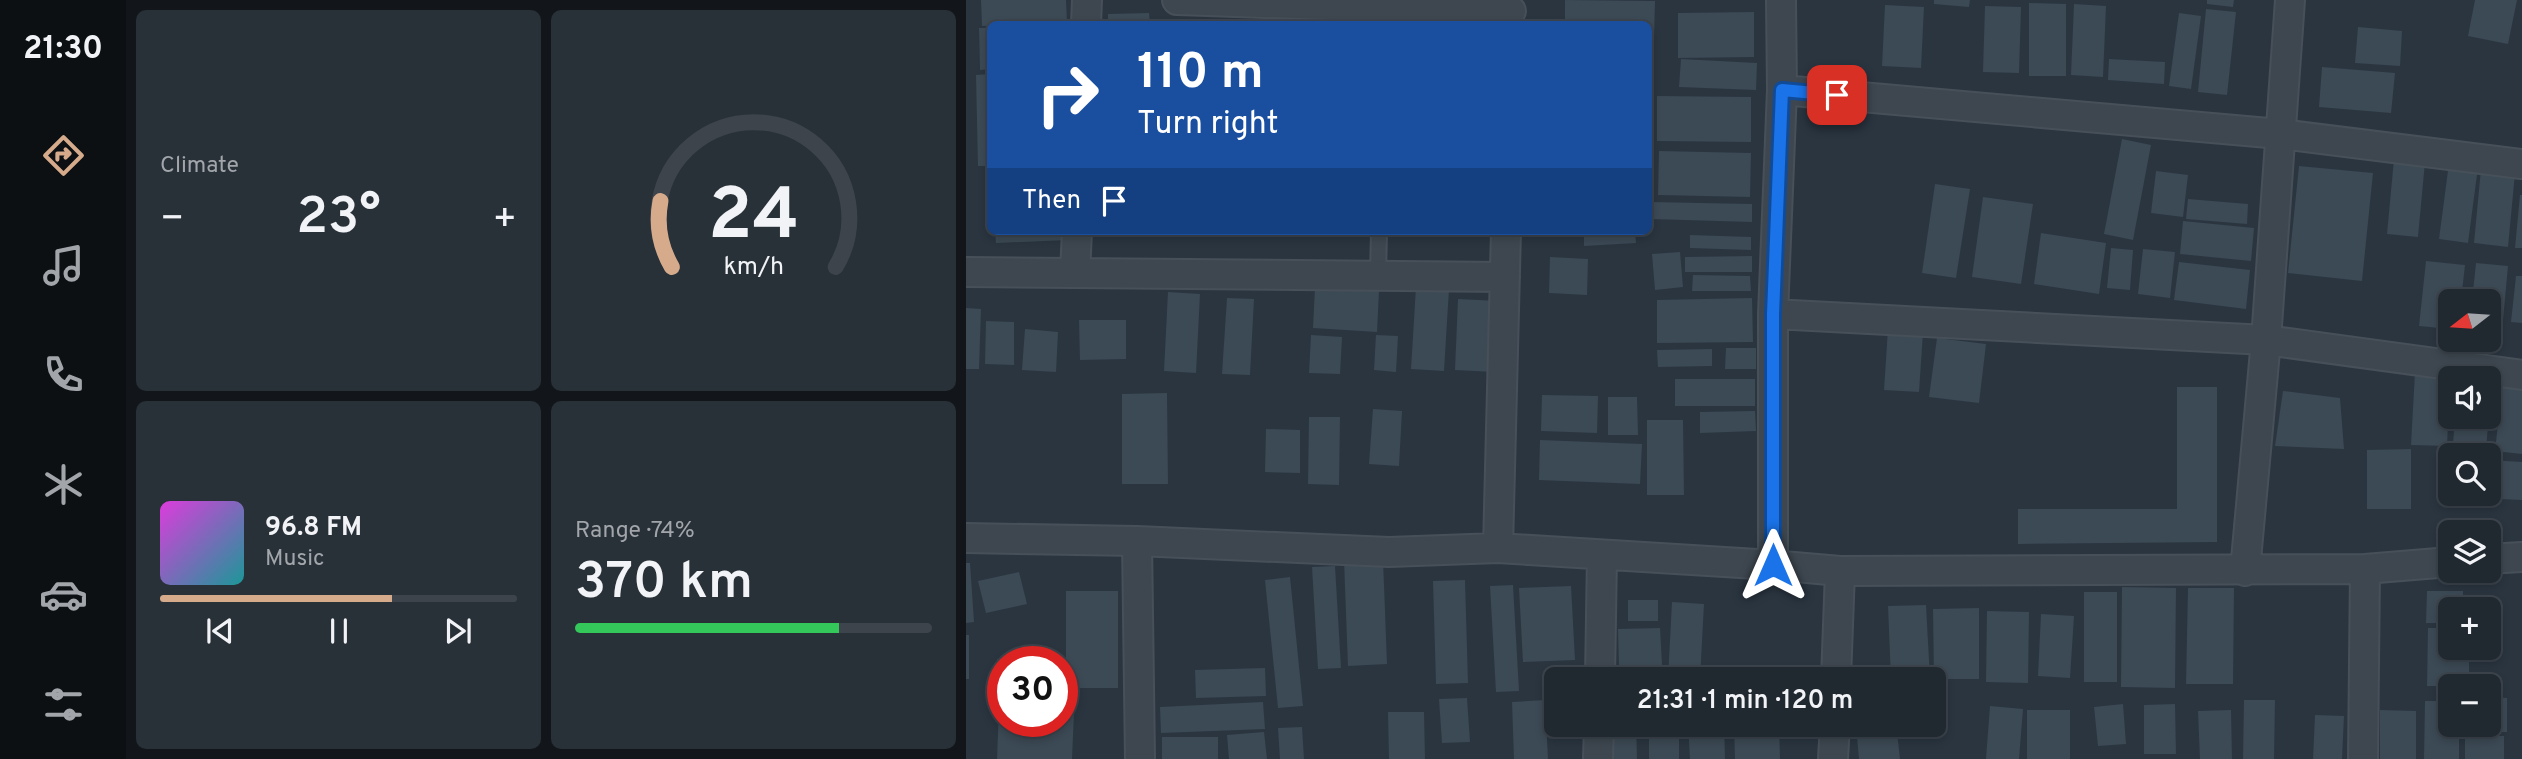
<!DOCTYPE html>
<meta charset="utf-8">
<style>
:root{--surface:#202830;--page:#283038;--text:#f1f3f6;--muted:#a2a6ab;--line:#3d444c;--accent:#d6ab8b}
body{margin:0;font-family:Overpass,sans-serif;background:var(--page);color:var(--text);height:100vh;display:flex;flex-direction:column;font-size:26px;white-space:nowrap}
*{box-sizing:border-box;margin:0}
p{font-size:23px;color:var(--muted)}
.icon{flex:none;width:38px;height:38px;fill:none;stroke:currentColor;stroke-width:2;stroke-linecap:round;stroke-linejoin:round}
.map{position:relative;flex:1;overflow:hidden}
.side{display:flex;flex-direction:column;gap:10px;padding:10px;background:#12161a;width:840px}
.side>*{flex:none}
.guide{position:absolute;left:21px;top:21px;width:665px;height:214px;border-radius:10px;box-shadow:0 4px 10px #0003,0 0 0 2px var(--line);background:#1a4fa0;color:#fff;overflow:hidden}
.needle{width:46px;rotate:253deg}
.tools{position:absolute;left:1472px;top:289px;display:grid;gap:14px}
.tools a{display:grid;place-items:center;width:63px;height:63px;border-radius:10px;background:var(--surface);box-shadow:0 4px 10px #0003,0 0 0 2px var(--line);font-size:35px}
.speed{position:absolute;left:21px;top:646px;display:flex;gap:14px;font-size:35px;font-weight:700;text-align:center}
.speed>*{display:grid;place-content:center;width:91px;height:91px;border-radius:50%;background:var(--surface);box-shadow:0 4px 10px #0003,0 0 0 2px var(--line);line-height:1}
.speed .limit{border:10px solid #d22;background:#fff;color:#111}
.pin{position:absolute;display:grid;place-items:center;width:60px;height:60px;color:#fff;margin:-30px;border-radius:14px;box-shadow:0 4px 10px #0006}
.me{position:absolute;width:77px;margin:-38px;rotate:0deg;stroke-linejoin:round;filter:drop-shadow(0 0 5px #0008)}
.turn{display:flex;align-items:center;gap:24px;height:147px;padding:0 35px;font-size:32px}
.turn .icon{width:91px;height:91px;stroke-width:2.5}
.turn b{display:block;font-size:49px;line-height:60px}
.then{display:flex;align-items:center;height:66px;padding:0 35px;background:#0003;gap:14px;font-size:26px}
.big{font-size:52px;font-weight:600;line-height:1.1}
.side .tile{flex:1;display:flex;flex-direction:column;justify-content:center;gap:10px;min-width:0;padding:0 24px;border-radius:10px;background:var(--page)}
.side .dial{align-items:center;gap:0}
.dial svg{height:182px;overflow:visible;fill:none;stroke:var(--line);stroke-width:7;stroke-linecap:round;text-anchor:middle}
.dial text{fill:var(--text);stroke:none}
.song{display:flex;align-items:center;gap:21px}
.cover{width:84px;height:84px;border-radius:10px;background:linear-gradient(135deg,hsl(300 70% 55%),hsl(180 70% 35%))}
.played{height:7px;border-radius:4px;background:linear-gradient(90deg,var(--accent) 65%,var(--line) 65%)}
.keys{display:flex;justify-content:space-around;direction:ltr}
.heat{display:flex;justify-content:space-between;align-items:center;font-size:38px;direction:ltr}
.charge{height:10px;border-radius:5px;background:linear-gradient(90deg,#34c759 74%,var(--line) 0)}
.side .tiles{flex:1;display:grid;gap:10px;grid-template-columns:repeat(2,1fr)}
.trip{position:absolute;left:578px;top:667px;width:402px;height:70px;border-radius:10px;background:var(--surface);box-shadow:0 4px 10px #0003,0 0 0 2px var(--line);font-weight:600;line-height:70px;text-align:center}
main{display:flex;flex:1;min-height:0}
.menu{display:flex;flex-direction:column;width:126px;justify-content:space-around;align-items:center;background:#0d1013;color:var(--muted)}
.menu .icon{width:49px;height:49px}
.menu .current{color:var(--accent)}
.menu b{font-size:32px;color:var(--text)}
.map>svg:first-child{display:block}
.building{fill:#3c4a55}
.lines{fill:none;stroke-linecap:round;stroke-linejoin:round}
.service-casing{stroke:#475059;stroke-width:18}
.minor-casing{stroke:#475059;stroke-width:32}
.service{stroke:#3e4750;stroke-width:14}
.minor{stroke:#3e4750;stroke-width:28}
.route-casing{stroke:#114b97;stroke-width:18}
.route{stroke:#1a73e8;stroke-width:12}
</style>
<main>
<nav class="menu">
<b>21:30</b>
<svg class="icon current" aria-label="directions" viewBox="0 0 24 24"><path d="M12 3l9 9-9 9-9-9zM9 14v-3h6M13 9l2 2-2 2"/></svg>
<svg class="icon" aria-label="music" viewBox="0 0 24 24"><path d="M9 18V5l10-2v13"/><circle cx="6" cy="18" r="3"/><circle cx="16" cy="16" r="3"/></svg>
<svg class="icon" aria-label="phone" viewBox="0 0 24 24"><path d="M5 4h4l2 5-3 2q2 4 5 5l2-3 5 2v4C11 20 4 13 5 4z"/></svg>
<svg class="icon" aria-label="climate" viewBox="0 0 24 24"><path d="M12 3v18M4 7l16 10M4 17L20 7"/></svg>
<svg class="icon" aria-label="car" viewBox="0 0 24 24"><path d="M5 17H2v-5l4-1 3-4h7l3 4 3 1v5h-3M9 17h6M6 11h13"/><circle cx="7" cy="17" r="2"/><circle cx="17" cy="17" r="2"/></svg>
<svg class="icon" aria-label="filters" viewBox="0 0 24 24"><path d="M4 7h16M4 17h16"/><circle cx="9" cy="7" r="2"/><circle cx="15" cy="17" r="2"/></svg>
</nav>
<section class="side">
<div class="tiles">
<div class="tile"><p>Climate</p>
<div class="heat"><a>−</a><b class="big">23°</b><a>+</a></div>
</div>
<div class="tile dial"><svg viewBox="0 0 100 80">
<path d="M14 69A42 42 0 1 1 86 69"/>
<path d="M14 69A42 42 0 0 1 9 40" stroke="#d6ab8b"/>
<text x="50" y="56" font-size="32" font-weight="700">24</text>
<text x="50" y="72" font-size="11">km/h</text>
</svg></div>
<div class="tile">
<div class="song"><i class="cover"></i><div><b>96.8 FM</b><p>Music</p></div></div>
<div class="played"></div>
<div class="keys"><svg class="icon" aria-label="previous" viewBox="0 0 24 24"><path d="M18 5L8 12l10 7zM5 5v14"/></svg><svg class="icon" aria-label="pause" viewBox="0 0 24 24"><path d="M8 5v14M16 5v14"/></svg><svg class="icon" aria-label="next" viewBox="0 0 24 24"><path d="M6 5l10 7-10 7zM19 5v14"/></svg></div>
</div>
<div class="tile"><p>Range · 74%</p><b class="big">370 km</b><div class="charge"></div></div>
</div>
</section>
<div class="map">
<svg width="1556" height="759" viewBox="0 0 1556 759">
<rect width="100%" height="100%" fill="#2a3540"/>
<path class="building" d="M 15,0 L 100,0 L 101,22 L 16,26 Z
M 599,0 L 689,1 L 688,38 L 682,38 L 682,24 L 599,24 Z
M 968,0 L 1004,0 L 1003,7 L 968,4 Z
M 1241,0 L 1268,0 L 1267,7 L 1241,4 Z
M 1509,0 L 1551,0 L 1542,44 L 1502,36 Z
M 1063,3 L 1100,4 L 1100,76 L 1063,76 Z
M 1108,4 L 1140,6 L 1137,77 L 1105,75 Z
M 919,5 L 958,7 L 955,68 L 916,66 Z
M 1019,6 L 1055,7 L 1053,73 L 1017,72 Z
M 1240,9 L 1270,12 L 1261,95 L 1232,92 Z
M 788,12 L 788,57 L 712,58 L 712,13 Z
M 183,13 L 184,24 L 142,24 L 142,14 Z
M 1213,13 L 1235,16 L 1225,89 L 1203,86 Z
M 237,19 L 264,20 L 263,24 L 237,24 Z
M 1392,27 L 1436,31 L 1434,66 L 1389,63 Z
M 13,28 L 24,28 L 24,69 L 14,70 Z
M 682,53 L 688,53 L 687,86 L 682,86 Z
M 715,59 L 791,63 L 790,90 L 713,87 Z
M 1143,59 L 1199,62 L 1198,84 L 1142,80 Z
M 1356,67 L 1429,73 L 1425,113 L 1353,107 Z
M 24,74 L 24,166 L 12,166 L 10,75 Z
M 691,96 L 785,97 L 785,142 L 691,141 Z
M 1156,139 L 1185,145 L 1167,240 L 1138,234 Z
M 693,151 L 785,153 L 784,197 L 692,195 Z
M 1428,159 L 1459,162 L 1452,237 L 1421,234 Z
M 1483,163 L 1512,167 L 1502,243 L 1473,239 Z
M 1333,166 L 1407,173 L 1396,281 L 1322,273 Z
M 1515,169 L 1549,173 L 1542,247 L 1508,243 Z
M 1190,171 L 1222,175 L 1217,217 L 1185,213 Z
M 969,184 L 1004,189 L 990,278 L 956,273 Z
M 1554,195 L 1556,195 L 1556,248 L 1549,248 Z
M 1017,197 L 1067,204 L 1055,284 L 1006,277 Z
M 1222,199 L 1282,204 L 1281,224 L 1220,219 Z
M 685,202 L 786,204 L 786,222 L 685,219 Z
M 1217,221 L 1288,228 L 1285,261 L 1214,254 Z
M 29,231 L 102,231 L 102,240 L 30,243 Z
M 618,231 L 669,231 L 670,243 L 618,246 Z
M 1075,233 L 1140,243 L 1133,294 L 1068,284 Z
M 724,235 L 785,237 L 785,250 L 724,248 Z
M 1145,248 L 1167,250 L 1164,290 L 1141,288 Z
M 1177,249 L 1209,252 L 1204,298 L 1172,294 Z
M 714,252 L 717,287 L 689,290 L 686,254 Z
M 786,256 L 786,272 L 719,272 L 719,257 Z
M 584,257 L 622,259 L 621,295 L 583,293 Z
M 1460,261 L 1499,265 L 1495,301 L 1484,301 L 1484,329 L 1453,326 Z
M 1213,262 L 1284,270 L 1280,309 L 1208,300 Z
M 1510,263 L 1542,266 L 1536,331 L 1522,329 L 1522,301 L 1506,301 Z
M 727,275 L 784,276 L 785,291 L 726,291 Z
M 1550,276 L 1556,276 L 1556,323 L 1545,322 Z
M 349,287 L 413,291 L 411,332 L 347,328 Z
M 450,287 L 483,289 L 478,371 L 445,369 Z
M 202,292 L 234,294 L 230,373 L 198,371 Z
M 261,298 L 288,299 L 284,375 L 256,374 Z
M 786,298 L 787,342 L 691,343 L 691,300 Z
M 492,299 L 532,301 L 529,372 L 489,370 Z
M 0,308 L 15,309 L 13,369 L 0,369 Z
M 113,320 L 160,320 L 160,359 L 114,360 Z
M 20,321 L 48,322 L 48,365 L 19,364 Z
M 59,329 L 92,332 L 90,372 L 56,370 Z
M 922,329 L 957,332 L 953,392 L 918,390 Z
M 345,335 L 376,337 L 374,374 L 343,373 Z
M 410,335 L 432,336 L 430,372 L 408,370 Z
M 971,338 L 1020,344 L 1013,403 L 963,397 Z
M 760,348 L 790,348 L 790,369 L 759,369 Z
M 746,349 L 746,366 L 692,367 L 691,350 Z
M 1449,372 L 1484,378 L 1481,446 L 1445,445 Z
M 1537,378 L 1556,380 L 1556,454 L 1529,451 Z
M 709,379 L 789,379 L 789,406 L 709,406 Z
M 1211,387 L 1251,387 L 1251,542 L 1052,544 L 1052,509 L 1211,509 Z
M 1317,391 L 1374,398 L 1378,449 L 1309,446 Z
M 201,393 L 202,484 L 156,484 L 156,394 Z
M 576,395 L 632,396 L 631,433 L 575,431 Z
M 642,397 L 671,397 L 672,435 L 642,435 Z
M 407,409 L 436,411 L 433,466 L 403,464 Z
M 789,411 L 790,431 L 734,433 L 734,412 Z
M 1489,416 L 1523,416 L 1520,448 L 1487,445 Z
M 343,417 L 374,417 L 373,485 L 342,484 Z
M 681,420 L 717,420 L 718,495 L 681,495 Z
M 300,429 L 334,430 L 334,473 L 299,472 Z
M 574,440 L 676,444 L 674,484 L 573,480 Z
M 1445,449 L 1445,509 L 1401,509 L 1401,450 Z
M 1522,460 L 1556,462 L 1556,500 L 1490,497 L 1491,494 L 1522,494 Z
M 417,559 L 421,664 L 382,666 L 378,560 Z
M 0,563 L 4,563 L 8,622 L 0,623 Z
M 369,566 L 375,668 L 352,669 L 346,567 Z
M 53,572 L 61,604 L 20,613 L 12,581 Z
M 324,577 L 337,706 L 312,708 L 299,580 Z
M 499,580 L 502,683 L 470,684 L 467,581 Z
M 547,585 L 553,691 L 530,692 L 524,586 Z
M 605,586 L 609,660 L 557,662 L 553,588 Z
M 1156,587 L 1210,588 L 1209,688 L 1155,687 Z
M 1222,588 L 1268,588 L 1267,684 L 1220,684 Z
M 100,591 L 152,591 L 152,688 L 100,688 Z
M 1461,591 L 1497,591 L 1497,609 L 1484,609 L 1484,623 L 1460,623 Z
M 1118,592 L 1151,592 L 1151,682 L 1118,682 Z
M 662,600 L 692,600 L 692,621 L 662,621 Z
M 706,602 L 738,604 L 734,679 L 702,679 Z
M 960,605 L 964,679 L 925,679 L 922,606 Z
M 1013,608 L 1013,679 L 968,679 L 967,609 Z
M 1021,611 L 1063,612 L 1062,683 L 1020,682 Z
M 1075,614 L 1108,616 L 1104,678 L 1072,676 Z
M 694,628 L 696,665 L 653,666 L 652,629 Z
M 1462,628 L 1484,628 L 1484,648 L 1503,648 L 1503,686 L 1461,686 Z
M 0,635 L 3,635 L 3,679 L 0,679 Z
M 63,658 L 63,662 L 37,662 L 37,688 L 32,688 L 31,659 Z
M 299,668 L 300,696 L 230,698 L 229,670 Z
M 693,669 L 693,679 L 651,679 L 650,671 Z
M 1522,697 L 1541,698 L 1541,732 L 1509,732 L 1509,724 L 1522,724 Z
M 501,698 L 504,742 L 476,743 L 473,699 Z
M 579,700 L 582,759 L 548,759 L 546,702 Z
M 1278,700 L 1309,700 L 1308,759 L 1277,759 Z
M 1459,701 L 1484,701 L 1484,724 L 1493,724 L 1493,759 L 1458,759 Z
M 297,702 L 299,729 L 195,733 L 194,707 Z
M 1157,704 L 1160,744 L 1132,746 L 1128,707 Z
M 1209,704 L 1210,754 L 1178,754 L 1178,705 Z
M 1024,706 L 1057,709 L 1053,759 L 1020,759 Z
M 33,708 L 37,709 L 37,721 L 96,721 L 96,711 L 108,712 L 106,759 L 31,759 Z
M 1061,710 L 1104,710 L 1104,759 L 1061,759 Z
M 1265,710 L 1266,759 L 1234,759 L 1232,711 Z
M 1414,710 L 1450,711 L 1450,759 L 1414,759 Z
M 422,712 L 458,712 L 459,759 L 423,759 Z
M 968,712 L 970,712 L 971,728 L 945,730 L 944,724 L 968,724 Z
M 1349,715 L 1378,716 L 1376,759 L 1347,759 Z
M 639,724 L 670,724 L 671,759 L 640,759 Z
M 683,724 L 713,724 L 713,759 L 683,759 Z
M 722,724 L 758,724 L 759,759 L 724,759 Z
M 768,724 L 813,724 L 814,759 L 769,759 Z
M 336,727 L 338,759 L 314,759 L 312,728 Z
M 298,732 L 301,759 L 263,759 L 261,735 Z
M 931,732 L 934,759 L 893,759 L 891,736 Z
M 1499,736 L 1538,736 L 1538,759 L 1499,759 Z
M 196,737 L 252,737 L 252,759 L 196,759 Z"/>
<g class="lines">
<defs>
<path id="service" d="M 412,276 L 413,231"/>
<path id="minor" d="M 211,0 L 545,11
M 120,24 L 121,0
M 816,90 L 1314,134 L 1556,164
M 0,272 L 539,277
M 109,273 L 111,231
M 807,314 L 1300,340 L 1556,375
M 0,538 L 171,541 L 423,552 L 532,548 L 807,565 L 874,571 L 1399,569 L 1484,562
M 171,541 L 174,759
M 532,548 L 540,231
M 1522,559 L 1556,557
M 807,565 L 807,314 L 816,90 L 815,0
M 1279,571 L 1300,340 L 1324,0
M 634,679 L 636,555
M 870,679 L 874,571
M 632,759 L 633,724
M 867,759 L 869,724
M 1397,759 L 1399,569"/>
</defs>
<use href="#service" class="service-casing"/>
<use href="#minor" class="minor-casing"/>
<use href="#service" class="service"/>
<use href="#minor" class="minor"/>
</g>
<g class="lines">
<defs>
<path id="route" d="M 807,565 L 807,314 L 816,90 L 871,95"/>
</defs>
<use href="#route" class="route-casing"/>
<use href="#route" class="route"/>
</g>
</svg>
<div class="tools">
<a><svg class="needle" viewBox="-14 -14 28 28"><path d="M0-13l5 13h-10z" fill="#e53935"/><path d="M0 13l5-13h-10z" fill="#a2a6ab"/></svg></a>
<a><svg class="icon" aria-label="sound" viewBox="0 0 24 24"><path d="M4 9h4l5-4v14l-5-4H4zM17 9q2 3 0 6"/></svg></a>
<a><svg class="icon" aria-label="search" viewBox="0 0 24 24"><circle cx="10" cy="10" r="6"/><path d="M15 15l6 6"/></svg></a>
<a><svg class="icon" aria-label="layers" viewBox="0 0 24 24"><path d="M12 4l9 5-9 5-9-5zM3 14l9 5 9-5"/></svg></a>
<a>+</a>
<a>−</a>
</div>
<div class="speed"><div class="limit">30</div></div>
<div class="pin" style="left:871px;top:95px;background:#d93025"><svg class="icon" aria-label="arrive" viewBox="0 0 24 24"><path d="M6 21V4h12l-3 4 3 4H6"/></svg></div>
<svg class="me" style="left:807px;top:565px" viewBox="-20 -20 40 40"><path d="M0-17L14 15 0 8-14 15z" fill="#1a73e8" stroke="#fff" stroke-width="4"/></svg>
<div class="trip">21:31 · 1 min · 120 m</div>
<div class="guide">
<div class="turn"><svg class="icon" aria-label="right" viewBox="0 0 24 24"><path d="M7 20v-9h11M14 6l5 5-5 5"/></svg><div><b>110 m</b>Turn right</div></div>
<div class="then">Then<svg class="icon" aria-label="arrive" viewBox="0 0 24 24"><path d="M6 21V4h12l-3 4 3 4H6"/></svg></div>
</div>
</div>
</main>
